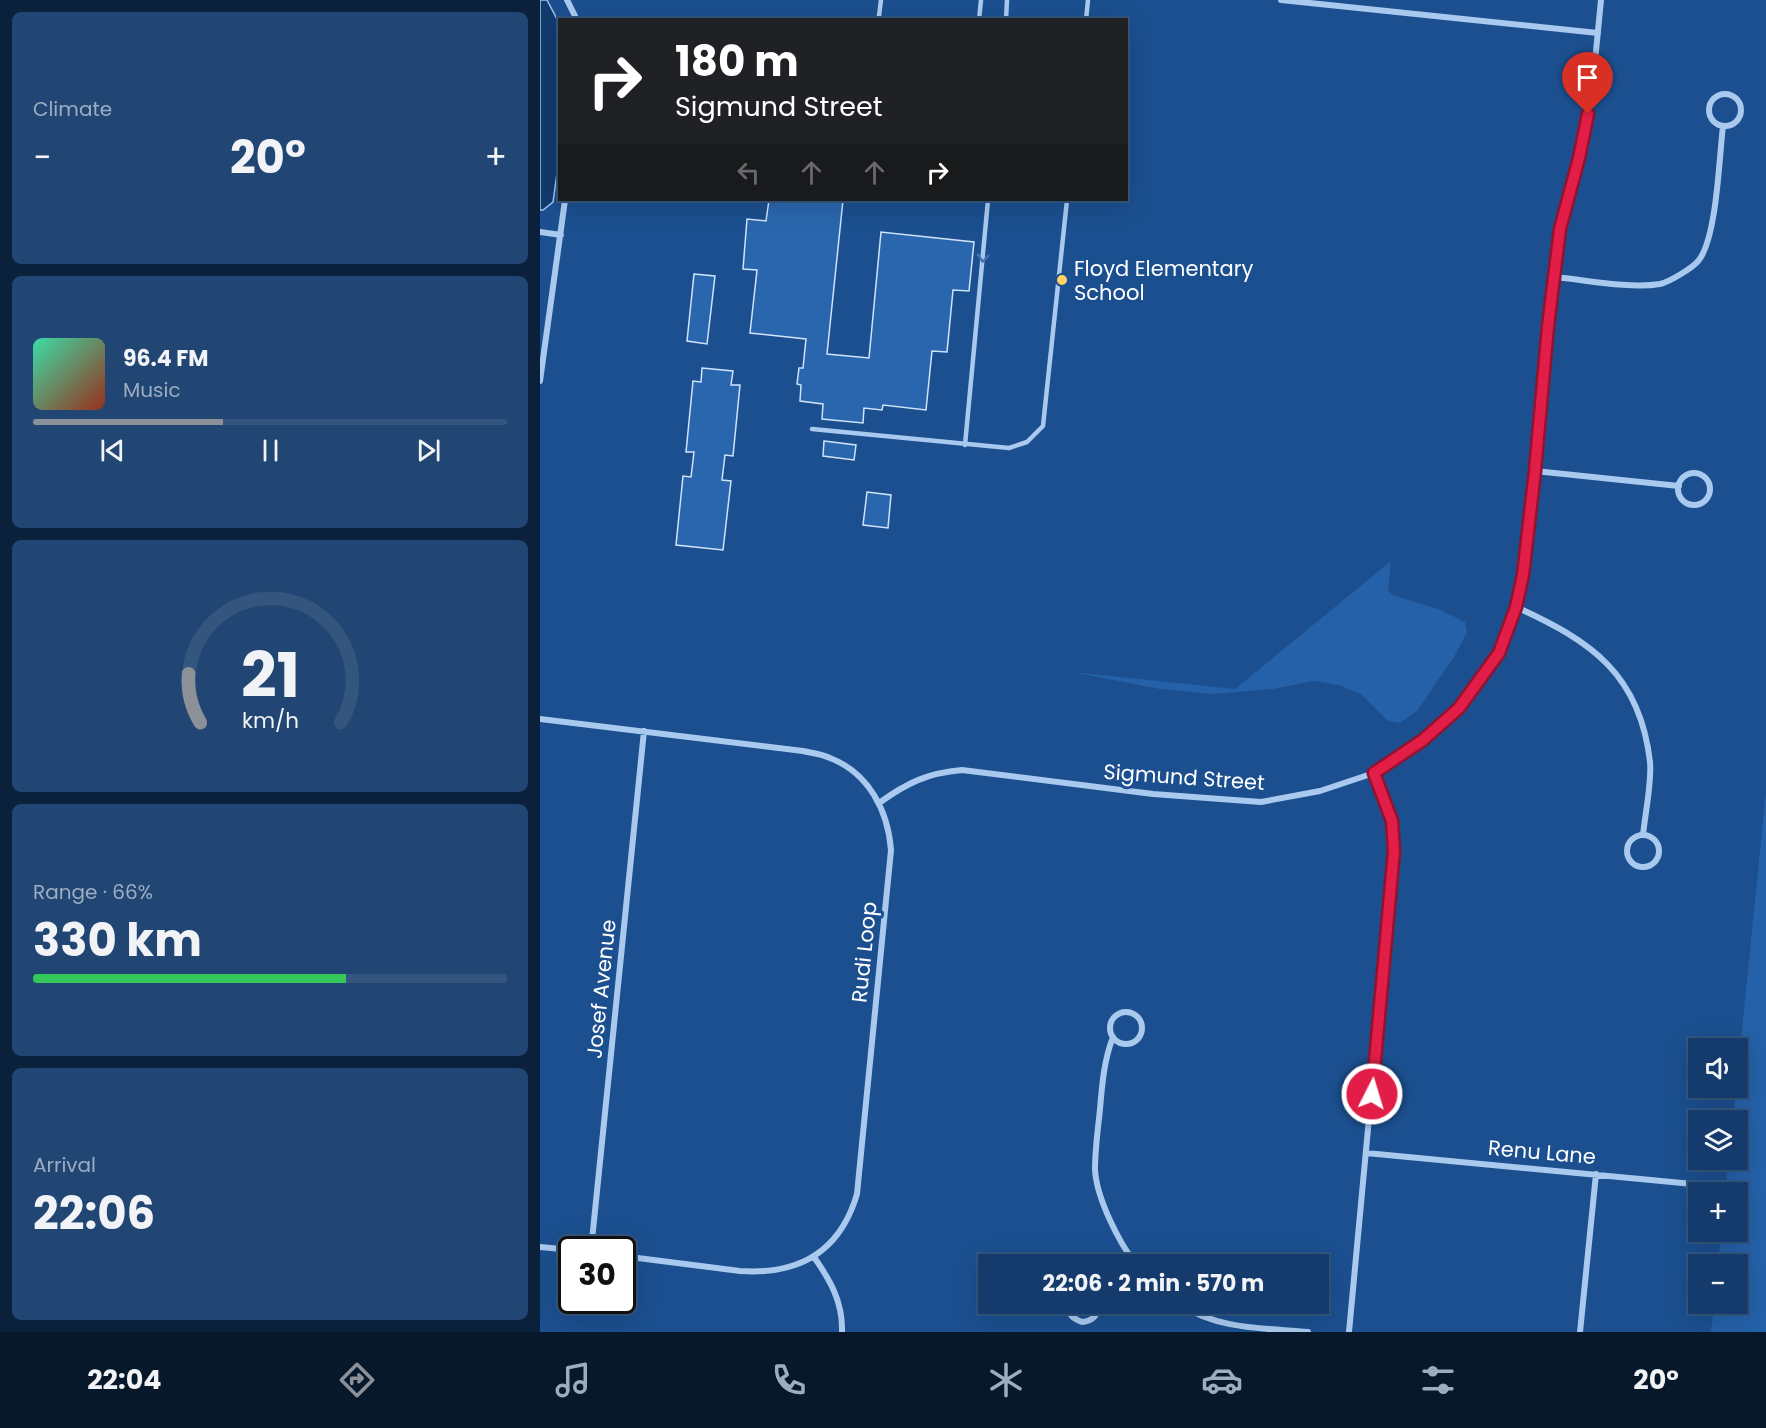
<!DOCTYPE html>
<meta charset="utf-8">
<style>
:root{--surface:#143b6b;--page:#214673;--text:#f1f3f6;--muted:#9dadc1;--line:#33557e;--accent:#8c9099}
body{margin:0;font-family:Poppins,sans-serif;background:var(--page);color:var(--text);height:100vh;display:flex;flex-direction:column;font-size:22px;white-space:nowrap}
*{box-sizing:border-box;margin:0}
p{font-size:20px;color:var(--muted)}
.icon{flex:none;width:33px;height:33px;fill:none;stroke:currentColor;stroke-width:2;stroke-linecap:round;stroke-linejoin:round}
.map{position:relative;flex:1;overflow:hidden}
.drawer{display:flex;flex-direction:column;gap:12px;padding:12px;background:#0b203b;width:540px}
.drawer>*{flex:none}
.top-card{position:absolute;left:18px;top:18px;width:570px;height:183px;border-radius:0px;box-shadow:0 6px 24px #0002,0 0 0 2px var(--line);background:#202124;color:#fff;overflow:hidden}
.controls{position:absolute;left:1148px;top:1038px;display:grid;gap:12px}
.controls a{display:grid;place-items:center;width:60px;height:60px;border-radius:0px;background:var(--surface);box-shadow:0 6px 24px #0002,0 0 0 2px var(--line);font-size:30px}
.speed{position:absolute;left:18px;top:1236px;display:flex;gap:12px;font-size:30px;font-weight:700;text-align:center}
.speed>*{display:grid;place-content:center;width:78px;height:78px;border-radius:50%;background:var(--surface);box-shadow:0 6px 24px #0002,0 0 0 2px var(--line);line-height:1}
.speed .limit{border:3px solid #111;border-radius:9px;background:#fff;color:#111}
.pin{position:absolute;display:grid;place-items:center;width:51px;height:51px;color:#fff;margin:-62px -26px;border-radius:50% 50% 50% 0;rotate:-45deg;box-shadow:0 0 6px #0007}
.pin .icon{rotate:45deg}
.me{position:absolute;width:66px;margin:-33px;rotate:5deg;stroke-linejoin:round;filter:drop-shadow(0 0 4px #0008)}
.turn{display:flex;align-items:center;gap:21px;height:126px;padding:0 18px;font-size:27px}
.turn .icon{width:78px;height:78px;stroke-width:2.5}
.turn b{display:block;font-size:42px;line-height:51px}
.lanes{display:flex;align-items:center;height:57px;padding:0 18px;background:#0003;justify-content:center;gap:30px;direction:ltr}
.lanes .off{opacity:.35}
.big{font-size:45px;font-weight:700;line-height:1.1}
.drawer .card{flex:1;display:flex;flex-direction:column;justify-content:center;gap:9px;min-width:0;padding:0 21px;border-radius:9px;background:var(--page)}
.drawer .dial{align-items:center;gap:0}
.dial svg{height:156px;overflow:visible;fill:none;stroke:var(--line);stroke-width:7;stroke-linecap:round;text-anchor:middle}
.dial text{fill:var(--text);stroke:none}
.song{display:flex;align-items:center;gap:18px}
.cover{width:72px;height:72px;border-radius:9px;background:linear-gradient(135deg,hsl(160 70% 55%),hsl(10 70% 35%))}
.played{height:6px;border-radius:3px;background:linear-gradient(90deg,var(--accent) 40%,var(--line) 40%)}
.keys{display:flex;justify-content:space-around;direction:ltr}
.heat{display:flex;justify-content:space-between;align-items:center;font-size:33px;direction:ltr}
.charge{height:9px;border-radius:4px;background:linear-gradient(90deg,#34c759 66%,var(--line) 0)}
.trip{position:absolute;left:438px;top:1254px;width:351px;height:60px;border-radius:0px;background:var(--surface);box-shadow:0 6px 24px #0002,0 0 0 2px var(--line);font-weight:700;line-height:60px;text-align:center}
.dock{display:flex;height:96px;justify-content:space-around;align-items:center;background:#08182b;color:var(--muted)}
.dock .icon{width:42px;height:42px}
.dock .selected{color:var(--accent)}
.dock b{font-size:27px;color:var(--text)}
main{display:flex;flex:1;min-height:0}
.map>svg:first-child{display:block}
.green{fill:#2461a8}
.water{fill:#123a6d;stroke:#9cc4f0;stroke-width:1.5}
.building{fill:#2a66ad;stroke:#cfe3fa;stroke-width:1.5}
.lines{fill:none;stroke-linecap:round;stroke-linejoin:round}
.lane{stroke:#a9c9ee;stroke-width:4.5}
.street{stroke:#a9c9ee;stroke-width:6}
.oneway{stroke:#4674ac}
.route-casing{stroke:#92132f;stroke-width:15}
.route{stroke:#e11d48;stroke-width:10}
.poi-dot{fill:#ffd166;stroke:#1b4f8f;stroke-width:2}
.labels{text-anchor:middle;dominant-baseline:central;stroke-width:6;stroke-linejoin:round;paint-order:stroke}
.poi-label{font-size:21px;fill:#fff;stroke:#1b4f8f;text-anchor:start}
.street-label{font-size:21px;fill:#fff;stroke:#1b4f8f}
</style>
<main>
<section class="drawer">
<div class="card"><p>Climate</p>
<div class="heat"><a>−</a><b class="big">20°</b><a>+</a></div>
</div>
<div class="card">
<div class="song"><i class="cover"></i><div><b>96.4 FM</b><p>Music</p></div></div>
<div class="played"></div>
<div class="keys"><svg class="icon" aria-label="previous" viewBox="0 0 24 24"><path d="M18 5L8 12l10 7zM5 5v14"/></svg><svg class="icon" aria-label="pause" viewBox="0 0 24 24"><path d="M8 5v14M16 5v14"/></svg><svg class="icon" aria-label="next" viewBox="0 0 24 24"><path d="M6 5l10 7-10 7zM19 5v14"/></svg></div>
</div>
<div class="card dial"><svg viewBox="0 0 100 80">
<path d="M14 69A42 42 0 1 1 86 69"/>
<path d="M14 69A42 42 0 0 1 8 44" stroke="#8c9099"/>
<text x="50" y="56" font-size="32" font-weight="700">21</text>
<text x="50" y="72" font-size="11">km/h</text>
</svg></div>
<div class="card"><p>Range · 66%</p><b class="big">330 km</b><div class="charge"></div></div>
<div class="card"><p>Arrival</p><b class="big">22:06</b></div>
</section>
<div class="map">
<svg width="1226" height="1332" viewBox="0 0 1226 1332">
<rect width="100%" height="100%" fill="#1b4f8f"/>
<path class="green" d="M 851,561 L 848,591 L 855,596 L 899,609 L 925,622 L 927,632 L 914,657 L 877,711 L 860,723 L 848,721 L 822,695 L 799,685 L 774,681 L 733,689 L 673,694 L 620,689 L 532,672 L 695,689 Z
M 1226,791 L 1226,1332 L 1171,1332 L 1174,1304 L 1197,1304 L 1197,1264 L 1178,1264 L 1181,1232 L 1197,1232 L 1197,1192 L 1185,1192 L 1189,1160 L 1197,1160 L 1197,1120 L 1193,1120 Z"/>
<path class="water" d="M 0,0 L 7,0 L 20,25 L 20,151 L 13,202 L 3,210 L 0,210 Z"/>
<path class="building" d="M 229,200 L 303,200 L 287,354 L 329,358 L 341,232 L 434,242 L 429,291 L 413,290 L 407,352 L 392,351 L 386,410 L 343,405 L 342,410 L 324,408 L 323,423 L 282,419 L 283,404 L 260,401 L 261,385 L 257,384 L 259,368 L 263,368 L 266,339 L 210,333 L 217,270 L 203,269 L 207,219 L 226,221 Z
M 154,274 L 175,276 L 167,344 L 147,341 Z
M 162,368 L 193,371 L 191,385 L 200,385 L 193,456 L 185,455 L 182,480 L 191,481 L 183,550 L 136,545 L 143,476 L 151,477 L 154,452 L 146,452 L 153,381 L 161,382 Z
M 284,441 L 316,445 L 314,460 L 283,456 Z
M 327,492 L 351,495 L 348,528 L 323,525 Z"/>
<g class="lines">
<path class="lane" d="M 336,20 L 339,16 L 341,0
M 439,20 L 441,0
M 466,20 L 467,0
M 546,20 L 548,0
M 272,429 L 469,448 L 487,442 L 503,426 L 527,200
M 425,445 L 448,200"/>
<path class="street" d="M 27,0 L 37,20
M 741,0 L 1058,33
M1169 110a16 16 0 1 1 32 0a16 16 0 1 1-32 0Z
M 0,232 L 21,235
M 1015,277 C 1046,280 1090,289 1120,284 C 1129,282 1153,268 1159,260 C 1177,236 1179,158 1183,126
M 0,381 L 25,200
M 995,471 L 1139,486
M1138 489a16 16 0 1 1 32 0a16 16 0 1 1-32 0Z
M 976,607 C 1051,641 1100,674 1110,762 C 1112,782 1105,814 1103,835
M 0,719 L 263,751 C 272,753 282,754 290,758 C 329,773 348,811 351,850 L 317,1194 C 300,1252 259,1275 200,1271 L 82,1256
M 339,803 C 367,783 387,773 422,770 L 613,794 L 721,802 L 780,791 L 834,773 L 883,739 L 919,708 L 959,653 L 976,607 L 983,575 L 1020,229 L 1039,157 L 1052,92 L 1061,0
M1087 851a16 16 0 1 1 32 0a16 16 0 1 1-32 0Z
M570 1028a16 16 0 1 1 32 0a16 16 0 1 1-32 0Z
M 573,1037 C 564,1060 562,1085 560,1109 C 558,1129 555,1149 555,1169 C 556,1197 579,1243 596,1264
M 826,1153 L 1174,1186
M 0,1247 L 32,1250
M 51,1250 L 104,731
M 274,1257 C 290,1280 303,1302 302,1332
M 528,1304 C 527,1314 533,1319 542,1322 C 553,1321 559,1314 559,1304
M 640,1304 C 677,1330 726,1328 768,1332
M 809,1332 L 854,851 L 852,821 L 834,773
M 1040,1332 L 1056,1174"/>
</g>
<defs><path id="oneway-chevron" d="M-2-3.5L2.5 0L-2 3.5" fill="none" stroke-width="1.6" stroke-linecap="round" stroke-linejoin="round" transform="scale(1.5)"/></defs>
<use class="oneway" href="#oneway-chevron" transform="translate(443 258) rotate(95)"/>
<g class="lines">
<defs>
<path id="route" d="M 832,1094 L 854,851 L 852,821 L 834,773 L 883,740 L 919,708 L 959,653 L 976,607 L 983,575 L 995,471 L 1008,326 L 1020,229 L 1039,158 L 1048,114"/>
</defs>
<use href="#route" class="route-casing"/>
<use href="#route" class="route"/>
</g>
<circle class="poi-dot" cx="522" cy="280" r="6"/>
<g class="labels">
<g class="poi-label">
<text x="534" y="268">Floyd Elementary<tspan x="534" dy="24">School</tspan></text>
</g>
<g class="street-label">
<text transform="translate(644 777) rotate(4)">Sigmund Street</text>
<text transform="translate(324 952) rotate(-84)">Rudi Loop</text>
<text transform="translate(61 989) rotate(-84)">Josef Avenue</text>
<text transform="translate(1002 1152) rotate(5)">Renu Lane</text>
</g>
</g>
</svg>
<div class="controls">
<a><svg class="icon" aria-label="sound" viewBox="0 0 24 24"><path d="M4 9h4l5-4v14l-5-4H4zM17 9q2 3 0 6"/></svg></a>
<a><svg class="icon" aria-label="layers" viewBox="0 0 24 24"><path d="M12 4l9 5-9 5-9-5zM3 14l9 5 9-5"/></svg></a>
<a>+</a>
<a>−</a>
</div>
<div class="speed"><div class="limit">30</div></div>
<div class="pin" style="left:1048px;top:114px;background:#d93025"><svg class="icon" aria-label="arrive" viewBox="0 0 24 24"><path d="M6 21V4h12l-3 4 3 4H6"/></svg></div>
<svg class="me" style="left:832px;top:1094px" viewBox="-20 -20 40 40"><circle r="17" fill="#e11d48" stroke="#fff" stroke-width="3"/><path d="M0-11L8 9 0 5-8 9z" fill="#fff"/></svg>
<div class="trip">22:06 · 2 min · 570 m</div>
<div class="top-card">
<div class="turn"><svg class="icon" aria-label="right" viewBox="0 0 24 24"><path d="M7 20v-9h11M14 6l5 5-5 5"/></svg><div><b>180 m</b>Sigmund Street</div></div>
<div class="lanes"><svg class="icon off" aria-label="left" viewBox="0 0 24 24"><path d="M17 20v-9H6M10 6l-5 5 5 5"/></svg><svg class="icon off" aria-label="ahead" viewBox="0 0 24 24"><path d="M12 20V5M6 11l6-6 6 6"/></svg><svg class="icon off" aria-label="ahead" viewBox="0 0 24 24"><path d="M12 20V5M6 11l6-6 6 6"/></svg><svg class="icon" aria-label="right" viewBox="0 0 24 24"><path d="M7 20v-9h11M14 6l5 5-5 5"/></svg></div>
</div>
</div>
</main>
<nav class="dock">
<b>22:04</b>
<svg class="icon selected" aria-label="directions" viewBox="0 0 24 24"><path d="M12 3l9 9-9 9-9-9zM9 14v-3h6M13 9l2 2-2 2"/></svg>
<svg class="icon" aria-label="music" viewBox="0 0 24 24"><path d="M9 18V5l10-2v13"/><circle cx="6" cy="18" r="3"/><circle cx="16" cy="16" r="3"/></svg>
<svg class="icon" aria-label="phone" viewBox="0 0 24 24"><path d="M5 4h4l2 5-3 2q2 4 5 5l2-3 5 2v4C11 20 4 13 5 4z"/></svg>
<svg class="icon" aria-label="climate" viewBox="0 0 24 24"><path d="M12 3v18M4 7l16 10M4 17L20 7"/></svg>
<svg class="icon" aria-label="car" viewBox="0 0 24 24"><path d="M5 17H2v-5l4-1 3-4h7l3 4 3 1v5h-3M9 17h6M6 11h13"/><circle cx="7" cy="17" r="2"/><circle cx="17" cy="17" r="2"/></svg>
<svg class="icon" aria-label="filters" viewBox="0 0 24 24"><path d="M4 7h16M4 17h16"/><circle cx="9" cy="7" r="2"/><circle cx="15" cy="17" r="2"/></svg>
<b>20°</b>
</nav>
